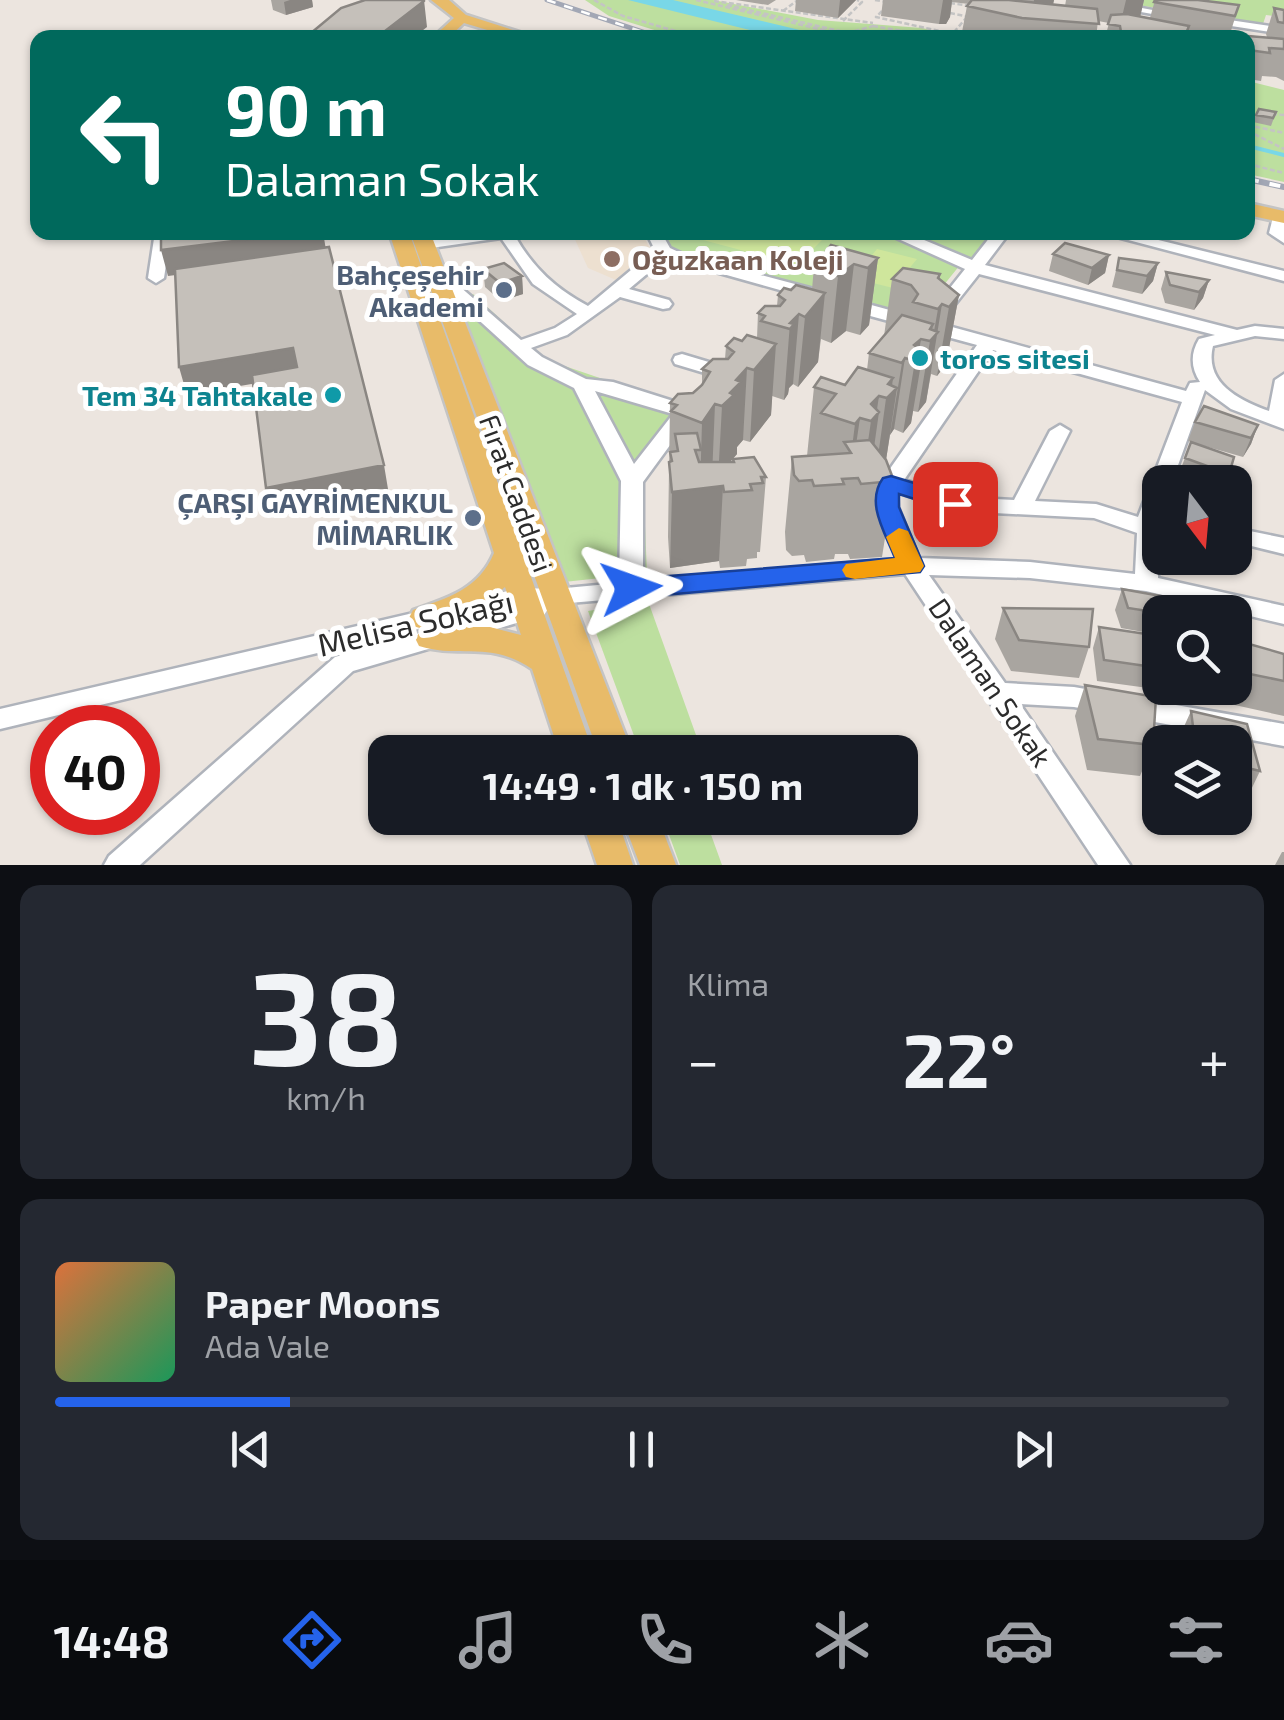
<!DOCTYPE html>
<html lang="tr">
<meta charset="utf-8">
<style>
:root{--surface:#171b24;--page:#242831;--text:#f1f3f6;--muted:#9ea1a6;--line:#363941;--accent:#2563eb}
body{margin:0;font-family:"Exo 2",sans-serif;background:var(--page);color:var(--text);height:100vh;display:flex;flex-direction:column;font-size:38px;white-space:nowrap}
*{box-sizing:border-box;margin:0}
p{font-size:32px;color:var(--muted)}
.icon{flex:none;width:55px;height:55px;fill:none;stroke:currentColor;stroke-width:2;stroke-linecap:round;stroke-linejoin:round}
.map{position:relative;height:865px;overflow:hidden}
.side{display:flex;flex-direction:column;gap:20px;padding:20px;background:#0d0f14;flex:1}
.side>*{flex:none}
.hud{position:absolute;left:30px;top:30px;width:1225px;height:210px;border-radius:20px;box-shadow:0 2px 8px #0004;background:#00695c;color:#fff;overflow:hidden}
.needle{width:65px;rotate:164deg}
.buttons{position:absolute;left:1142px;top:465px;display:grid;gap:20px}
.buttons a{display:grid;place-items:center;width:110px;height:110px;border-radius:20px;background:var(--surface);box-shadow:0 2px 8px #0004;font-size:50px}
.speed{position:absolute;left:30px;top:705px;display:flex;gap:20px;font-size:50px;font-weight:700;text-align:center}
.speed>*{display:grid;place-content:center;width:130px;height:130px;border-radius:50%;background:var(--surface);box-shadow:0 2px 8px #0004;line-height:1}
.speed .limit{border:15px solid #d22;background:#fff;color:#111}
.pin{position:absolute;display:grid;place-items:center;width:85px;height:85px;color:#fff;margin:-42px;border-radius:20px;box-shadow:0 5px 15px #0006}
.me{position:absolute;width:110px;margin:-55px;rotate:86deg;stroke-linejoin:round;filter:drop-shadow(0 0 8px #0008)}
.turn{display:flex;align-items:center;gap:35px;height:210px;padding:0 30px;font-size:45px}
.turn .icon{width:130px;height:130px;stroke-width:2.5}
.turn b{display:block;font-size:70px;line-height:85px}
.big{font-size:75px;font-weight:700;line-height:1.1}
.side .tile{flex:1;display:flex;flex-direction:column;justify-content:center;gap:15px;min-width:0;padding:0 35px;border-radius:20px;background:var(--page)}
.side .dial{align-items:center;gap:0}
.dial b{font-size:130px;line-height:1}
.song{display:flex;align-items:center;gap:30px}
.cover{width:120px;height:120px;border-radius:15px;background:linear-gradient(135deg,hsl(20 70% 55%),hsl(150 70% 35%))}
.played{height:10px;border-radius:5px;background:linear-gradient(90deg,var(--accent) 20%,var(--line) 20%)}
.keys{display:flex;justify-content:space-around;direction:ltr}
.heat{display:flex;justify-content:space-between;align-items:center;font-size:55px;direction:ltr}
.side .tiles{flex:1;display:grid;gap:20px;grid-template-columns:1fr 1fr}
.tile:last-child{grid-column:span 2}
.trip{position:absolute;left:368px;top:735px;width:550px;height:100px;border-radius:20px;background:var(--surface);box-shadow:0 2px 8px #0004;font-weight:700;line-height:100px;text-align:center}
.tabs{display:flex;height:160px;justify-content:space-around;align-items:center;background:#090b0e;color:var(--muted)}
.tabs .icon{width:70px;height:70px}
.tabs .selected{color:var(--accent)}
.tabs b{font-size:45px;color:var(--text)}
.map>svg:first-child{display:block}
.education{fill:#ede0d0}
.green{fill:#bddf9f}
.pitch{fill:#cfe69c}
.water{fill:#79d7e7}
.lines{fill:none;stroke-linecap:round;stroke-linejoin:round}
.stream{stroke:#79d7e7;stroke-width:4}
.minor-casing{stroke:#afb3bb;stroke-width:5}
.major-casing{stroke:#c4c4c4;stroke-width:5}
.path{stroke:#c4c4c4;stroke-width:2.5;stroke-dasharray:5 2.5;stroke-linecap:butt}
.minor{fill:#fff;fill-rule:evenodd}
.major{fill:#e8bb69;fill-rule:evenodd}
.rail-far1-casing{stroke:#a2a7b5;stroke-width:5}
.rail-casing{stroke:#a2a7b5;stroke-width:6}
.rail-far1{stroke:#fff;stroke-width:2.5;stroke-dasharray:9;stroke-linecap:butt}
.rail{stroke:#fff;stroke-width:4;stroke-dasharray:11;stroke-linecap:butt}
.wall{fill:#a9a5a0}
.shaded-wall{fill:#8a8682}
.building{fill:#c5c0ba;stroke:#8a8682;stroke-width:2.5}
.route{fill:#2563eb;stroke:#184099;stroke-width:2.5}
.slow{fill:#f59e0b}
.education-dot{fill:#8d6e63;stroke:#fff;stroke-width:4}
.service-dot{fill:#5c6f8a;stroke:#fff;stroke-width:4}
.culture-dot{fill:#0f9aa8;stroke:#fff;stroke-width:4}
.labels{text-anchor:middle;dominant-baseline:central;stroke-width:10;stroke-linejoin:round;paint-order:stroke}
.education-label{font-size:28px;font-weight:bold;fill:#785e54;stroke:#fff;text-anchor:start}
.service-label{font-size:28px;font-weight:bold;fill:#4e5e75;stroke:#fff;text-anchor:end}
.culture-label{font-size:28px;font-weight:bold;fill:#0d838f;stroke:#fff;text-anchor:start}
.street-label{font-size:28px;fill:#2c2c2c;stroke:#fff}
.near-street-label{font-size:32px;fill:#2c2c2c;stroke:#fff}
</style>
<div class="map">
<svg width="1284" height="865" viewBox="0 0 1284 865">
<rect width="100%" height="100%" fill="#ece5df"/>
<path class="education" d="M 572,233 L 642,233 L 650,249 L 616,280 L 588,268 Z"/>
<path class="green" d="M 585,0 L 713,0 L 818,20 L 922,28 L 962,37 L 677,37 L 609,16 Z
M 1104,0 L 1284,0 L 1284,17 L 1266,15 L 1263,24 Z
M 1248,81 L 1284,90 L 1284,182 L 1248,174 Z
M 659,233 L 883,233 L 960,265 L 918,317 L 686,256 L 669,247 Z
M 900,233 L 991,233 L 970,262 Z
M 473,294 L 544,359 L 694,410 L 643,479 L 647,573 L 564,582 L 459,306 Z
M 648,601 L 701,749 L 698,752 L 640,752 L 588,611 Z
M 663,818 L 705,818 L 722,865 L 680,865 Z"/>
<path class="pitch" d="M 692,232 L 815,232 L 827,235 L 797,265 L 688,236 Z
M 877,249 L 917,259 L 893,288 L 853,278 Z"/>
<path class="water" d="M 628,0 L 673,0 L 829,37 L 778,37 Z"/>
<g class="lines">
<path class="stream" d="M 1248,146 L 1284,155"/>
<defs>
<path id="minor" d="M 1073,0 L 1098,0 L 1180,15 L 1175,18 Z
M 1209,17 L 1284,28 L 1284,34 L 1205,22 L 1204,20 Z
M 1281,212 L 1284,213 L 1284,243 L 1269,233 L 1273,217 Z
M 155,232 L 171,232 L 164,278 L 156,283 L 148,278 Z
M 474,232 L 519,232 L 515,236 C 533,268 556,289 588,306 L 655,250 L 646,232 L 661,232 L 670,248 L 685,255 L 825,292 L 827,296 L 819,301 L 666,258 L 629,289 L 669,300 L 672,304 L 669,308 L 663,309 L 620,297 L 567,335 L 531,348 L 542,357 L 586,379 L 613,382 L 692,407 L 695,411 L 643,482 L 643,581 L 897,559 L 876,507 L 875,490 L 977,345 L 841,308 L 838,304 L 841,300 L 853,300 L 1186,391 L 1190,383 L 1200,382 C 1191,368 1190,354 1199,339 L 1215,335 L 979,274 L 945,317 L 933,317 L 930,313 L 965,269 L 883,232 L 905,232 L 972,260 L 994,232 L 1010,232 L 985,265 L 1237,330 L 1255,326 L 1284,329 L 1284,339 L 1255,336 L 1213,346 C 1204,383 1239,400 1269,411 L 1275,380 L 1284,374 L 1284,429 L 1231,409 L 1205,390 L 1172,482 L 1160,482 L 1158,578 L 1284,606 L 1284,624 L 1146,591 L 1030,578 L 929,575 L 1005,683 L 1074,687 L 1284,724 L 1284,746 L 1074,707 L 1020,704 L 1130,865 L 1098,865 L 905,574 L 546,605 L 548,609 L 544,615 L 353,671 L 140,865 L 104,865 L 109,856 L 335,657 L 522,604 L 0,729 L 0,709 L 521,588 L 555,589 L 619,583 L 621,481 L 574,388 L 528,365 L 428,274 L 430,271 L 442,271 L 521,340 L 555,328 L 577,314 L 533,284 L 501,238 L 424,249 L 416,244 L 424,239 ZM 993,350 L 1182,402 L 1138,517 L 1096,504 L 1035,501 L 1070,431 L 1060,425 L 1050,431 L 1014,500 L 957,497 L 904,480 ZM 595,391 L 673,414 L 634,464 ZM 897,492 L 955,511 L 1094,518 L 1137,533 L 1135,574 L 1030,562 L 919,558 L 898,507 Z
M 1098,232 L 1126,232 L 1284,271 L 1284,281 Z
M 682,354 L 732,369 L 734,373 L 725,379 L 675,364 L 673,360 L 675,356 Z
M 1235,528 L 1284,538 L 1284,554 L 1235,542 Z"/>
<path id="major" d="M 431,0 L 449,0 L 466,15 L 538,38 L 514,38 L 464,23 L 448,38 L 432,38 L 454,18 Z
M 1248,203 L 1284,211 L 1284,223 L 1248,215 Z
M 389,232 L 409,232 L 593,752 L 559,752 L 532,669 C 490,640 461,659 419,646 L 415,638 L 423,629 L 413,626 L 409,618 L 413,610 C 448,598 479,589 494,553 ZM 505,587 L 521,635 L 490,627 L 432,627 L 485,604 Z
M 410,232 L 430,232 L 632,752 L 598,752 Z
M 581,818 L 617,818 L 633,865 L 597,865 Z
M 622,818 L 658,818 L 676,865 L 640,865 Z"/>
</defs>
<use href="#minor" class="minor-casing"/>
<use href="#major" class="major-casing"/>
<path class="path" d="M 594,0 L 623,16 L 700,38
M 696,0 L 857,38
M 875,0 L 886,2
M 714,1 L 873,23
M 950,3 L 970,6
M 727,5 L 844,32
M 783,11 L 798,0
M 882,11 L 876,17 L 971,38
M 950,13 L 970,17
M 843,21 L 862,2 L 857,0
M 873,26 L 916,33 L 886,37 L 855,31 Z
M 954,32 L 967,17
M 854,34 L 869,38
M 1093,35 L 1113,38
M 1183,36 L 1193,38
M 922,38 L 936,38
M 1272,114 L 1284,115
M 1248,125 L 1284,133
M 1248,131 L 1284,149
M 1248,164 L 1284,173"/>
<use href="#minor" class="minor"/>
<use href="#major" class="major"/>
<defs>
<path id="rail-far1" d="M 547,0 L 661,38"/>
<path id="rail" d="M 1248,179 L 1284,187"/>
</defs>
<use href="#rail-far1" class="rail-far1-casing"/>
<use href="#rail" class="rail-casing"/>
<use href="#rail-far1" class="rail-far1"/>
<use href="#rail" class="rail"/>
</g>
<path class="wall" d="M 271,0 L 312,0 L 313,7 L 286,15 L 273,10 Z
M 736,0 L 776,0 L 768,5 Z
M 796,0 L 856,0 L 838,18 L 795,11 Z
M 883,0 L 1054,0 L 1053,5 L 1065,6 L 1066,0 L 1144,0 L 1140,17 L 1150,18 L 1155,0 L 1239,5 L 1230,34 L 1267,37 L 1266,34 L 1274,8 L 1284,10 L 1284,81 L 1276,77 L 1262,76 L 1261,81 L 1248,79 L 1248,38 L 1201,38 L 1187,35 L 1186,38 L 1105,38 L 1109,23 L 1098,21 L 1096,38 L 987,38 L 962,32 L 967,6 L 969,4 L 952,2 L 950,17 L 946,24 L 939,24 L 881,16 Z
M 1276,112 L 1271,126 L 1253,122 L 1256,115 Z
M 1053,254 L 1109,255 L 1105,273 L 1088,285 L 1049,271 Z
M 878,258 L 869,325 L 860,335 L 846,331 L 831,343 L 821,339 L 818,362 L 798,387 L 793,384 L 789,388 L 788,394 L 784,400 L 772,396 L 771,415 L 750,442 L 743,440 L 737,447 L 737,454 L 730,462 L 733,462 L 733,459 L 766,477 L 760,552 L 757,552 L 757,558 L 747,559 L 746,566 L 720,568 L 719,561 L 670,568 L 668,537 L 670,403 L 693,393 L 702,385 L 702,369 L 725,359 L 726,346 L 757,338 L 758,313 L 777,306 L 778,295 L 791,290 L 812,290 L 814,266 Z
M 1119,258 L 1158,263 L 1153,281 L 1142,294 L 1112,287 Z
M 483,269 L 522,276 L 523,294 L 501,301 L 485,287 Z
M 1166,272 L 1209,280 L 1203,298 L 1194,310 L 1165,303 L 1161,289 Z
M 940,274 L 940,279 L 959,295 L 946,364 L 937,376 L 931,374 L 926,402 L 918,412 L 913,411 L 911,423 L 903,433 L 894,429 L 890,435 L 886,460 L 894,481 L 882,557 L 850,559 L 848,554 L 835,554 L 834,559 L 806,562 L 804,555 L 792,556 L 786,550 L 785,532 L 792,457 L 807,456 L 814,387 L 845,385 L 867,370 L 869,353 L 884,336 L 892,279 Z
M 1195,422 L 1258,425 L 1251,444 L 1243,457 L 1201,445 L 1234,457 L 1226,482 L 1173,482 L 1178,470 L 1180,471 L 1191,442 L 1188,441 Z
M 1122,589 L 1160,612 L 1160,635 L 1121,628 L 1115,610 Z
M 1003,608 L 1089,647 L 1079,678 L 1011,671 L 995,639 Z
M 1099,627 L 1160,636 L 1160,688 L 1179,688 L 1177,692 L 1097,681 L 1093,648 Z
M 1235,640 L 1284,654 L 1284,716 L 1194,696 L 1195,688 L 1235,688 Z
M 1085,685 L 1153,745 L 1140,776 L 1087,770 L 1075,716 Z
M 1191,711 L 1247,724 L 1260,771 L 1250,792 L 1235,788 L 1235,742 L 1183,742 L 1182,731 Z
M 1282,852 L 1284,852 L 1284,865 L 1275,865 Z"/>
<path class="shaded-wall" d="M 290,0 L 312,0 L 313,7 L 286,15 L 284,2 Z
M 424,0 L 427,27 L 413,38 L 376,38 Z
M 840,0 L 856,0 L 838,18 Z
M 943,0 L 952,0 L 950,17 L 946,24 L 939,24 Z
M 1034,0 L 1054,0 L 1053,4 L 1032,12 Z
M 1126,0 L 1144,0 L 1140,17 L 1120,25 Z
M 172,232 L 323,232 L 327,256 L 168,276 L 161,250 L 176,248 Z
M 1109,255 L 1105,273 L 1088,285 L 1092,268 Z
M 878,258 L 869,325 L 860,335 L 868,268 Z
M 1158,263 L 1153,281 L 1142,294 L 1147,276 Z
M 854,264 L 846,331 L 831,343 L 838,276 Z
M 522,276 L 523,294 L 501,301 L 500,283 Z
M 1209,280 L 1203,298 L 1194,310 L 1199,292 Z
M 825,293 L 818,362 L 798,387 L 805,317 Z
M 959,295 L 946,364 L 937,376 L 949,307 Z
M 942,304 L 926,402 L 918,412 L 930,341 L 930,329 L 933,324 L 930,341 L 933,337 L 938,309 Z
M 799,314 L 793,384 L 789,388 L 788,394 L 784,400 L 790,323 Z
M 921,339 L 918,358 L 923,352 L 911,423 L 903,433 L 915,361 L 914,345 Z
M 776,344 L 771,415 L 750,442 L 754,370 Z
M 293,348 L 299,376 L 187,395 L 179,367 Z
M 905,358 L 894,429 L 890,435 L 902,363 Z
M 747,368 L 743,440 L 737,447 L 737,454 L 730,462 L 730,468 L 718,479 L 722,406 L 736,380 Z
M 893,378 L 891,394 L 897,388 L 886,460 L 876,471 L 888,384 Z
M 879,396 L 876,416 L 879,412 L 869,483 L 862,483 L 871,421 L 871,404 Z
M 715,404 L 712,477 L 723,486 L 719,561 L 670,568 L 672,492 L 700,489 L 702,423 Z
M 860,418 L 851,479 L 848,479 L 855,424 Z
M 1258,425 L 1251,444 L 1243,457 L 1251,438 Z
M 384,465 L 389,495 L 273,518 L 266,488 Z"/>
<path class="building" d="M 365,0 L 424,0 L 424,1 L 376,38 L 305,38 L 341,8 Z
M 972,0 L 1009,0 L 1097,9 L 1099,24 L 1022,18 L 967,6 Z
M 1155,0 L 1198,0 L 1239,5 L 1235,16 L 1154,2 Z
M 1274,8 L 1284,10 L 1284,23 L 1278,22 Z
M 1127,14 L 1189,26 L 1185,36 L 1177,35 L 1176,38 L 1161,38 L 1121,32 L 1120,26 L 1108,24 L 1111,15 Z
M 1211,33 L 1284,39 L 1284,49 L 1269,48 L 1270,53 L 1248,50 L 1248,38 L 1210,38 Z
M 1259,109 L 1276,112 L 1273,118 L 1256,115 Z
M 161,232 L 185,238 L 230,232 L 308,232 L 161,250 Z
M 1065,243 L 1109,255 L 1092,268 L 1053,254 Z
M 831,245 L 878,258 L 868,268 L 854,264 L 838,276 L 814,266 Z
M 329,247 L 384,465 L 266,488 L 252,375 L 297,367 L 293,348 L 179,367 L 175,269 Z
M 1119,258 L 1158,263 L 1147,276 L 1117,270 Z
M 504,263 L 522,276 L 500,283 L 483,269 Z
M 903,268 L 940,274 L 938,278 L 959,295 L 949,307 L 942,304 L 938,309 L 913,302 L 918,294 L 911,285 L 892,279 Z
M 1166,272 L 1209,280 L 1199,292 L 1170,285 Z
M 796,285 L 825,293 L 805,317 L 799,314 L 790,323 L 794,324 L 790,329 L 761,321 L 765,316 L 758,313 L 765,306 L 780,306 L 785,300 L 778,295 L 784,288 L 791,290 Z
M 902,315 L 933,324 L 930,329 L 938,332 L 930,341 L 921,339 L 914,345 L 923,352 L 915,361 L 905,358 L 902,363 L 869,353 Z
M 747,335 L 776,344 L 754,370 L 747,368 L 736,380 L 741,382 L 730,393 L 734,395 L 722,406 L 715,404 L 702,423 L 671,411 L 677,405 L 670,403 L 678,394 L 693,393 L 702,385 L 710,372 L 702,369 L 713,359 L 728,359 L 734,352 L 726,346 L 734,338 L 742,341 Z
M 858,367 L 893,378 L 888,384 L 897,388 L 887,398 L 879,396 L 871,404 L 879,412 L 871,421 L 860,418 L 855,424 L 821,413 L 836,394 L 814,387 L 821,377 L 845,385 Z
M 1204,406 L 1258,425 L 1251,438 L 1195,422 Z
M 697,433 L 701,450 L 695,450 L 699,462 L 734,462 L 733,459 L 754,457 L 766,477 L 761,477 L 763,483 L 750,484 L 752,490 L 724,492 L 723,486 L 672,492 L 669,462 L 672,461 L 670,452 L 678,451 L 675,434 Z
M 870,440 L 886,460 L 894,481 L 861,484 L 858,478 L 842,479 L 844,484 L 814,486 L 812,480 L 799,481 L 794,475 L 792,457 L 851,453 L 844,442 Z
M 1191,442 L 1234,457 L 1229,474 L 1185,458 Z
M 1178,470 L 1218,482 L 1176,482 Z
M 1122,589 L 1205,604 L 1206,612 L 1160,613 L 1128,608 Z
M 1003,608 L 1093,609 L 1089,647 L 1019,640 Z
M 1099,627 L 1160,636 L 1160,668 L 1104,660 Z
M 1235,640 L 1284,654 L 1284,681 L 1235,671 Z
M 1085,685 L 1156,697 L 1153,745 L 1098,739 Z
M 1191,711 L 1247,724 L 1260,771 L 1235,765 L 1235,742 L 1195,742 Z"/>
<path class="route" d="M 891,476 L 964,498 L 967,504 L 955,512 L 899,494 L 899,507 L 924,566 L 920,572 L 631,598 L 622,595 L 618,588 L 622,582 L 631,579 L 895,558 C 885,532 865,503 883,478 Z"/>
<path class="slow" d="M 899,528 L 908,531 L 924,566 L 920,572 L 855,579 L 846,577 L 842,570 L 846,564 L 895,558 L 886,537 Z"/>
<circle class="education-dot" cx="612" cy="259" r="10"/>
<g class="service-dot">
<circle cx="504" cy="290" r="10"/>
<circle cx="473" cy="518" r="10"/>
</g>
<g class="culture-dot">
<circle cx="920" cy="358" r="10"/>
<circle cx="333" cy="395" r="10"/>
</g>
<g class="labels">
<g class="education-label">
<text x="632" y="259">Oğuzkaan Koleji</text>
</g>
<g class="service-label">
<text x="484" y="274">Bahçeşehir<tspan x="484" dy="32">Akademi</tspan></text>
<text x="453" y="502">ÇARŞI GAYRİMENKUL<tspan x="453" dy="32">MİMARLIK</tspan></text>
</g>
<g class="culture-label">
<text x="940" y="358">toros sitesi</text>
<text x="313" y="395" text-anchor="end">Tem 34 Tahtakale</text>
</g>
<g class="street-label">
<text transform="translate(517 493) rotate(70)">Fırat Caddesi</text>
<text transform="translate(991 682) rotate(56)">Dalaman Sokak</text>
</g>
<g class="near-street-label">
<text transform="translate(415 622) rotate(-13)">Melisa Sokağı</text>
</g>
</g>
</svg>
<div class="buttons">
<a><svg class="needle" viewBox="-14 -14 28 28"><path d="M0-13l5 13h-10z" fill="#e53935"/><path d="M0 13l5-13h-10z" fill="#9ea1a6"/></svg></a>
<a><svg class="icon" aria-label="search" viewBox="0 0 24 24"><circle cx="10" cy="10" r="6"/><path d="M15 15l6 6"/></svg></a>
<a><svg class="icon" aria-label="layers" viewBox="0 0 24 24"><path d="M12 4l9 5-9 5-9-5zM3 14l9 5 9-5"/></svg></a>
</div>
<div class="speed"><div class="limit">40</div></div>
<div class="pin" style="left:955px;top:504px;background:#d93025"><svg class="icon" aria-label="arrive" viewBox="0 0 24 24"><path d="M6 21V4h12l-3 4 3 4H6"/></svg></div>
<svg class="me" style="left:631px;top:588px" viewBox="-20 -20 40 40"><path d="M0-17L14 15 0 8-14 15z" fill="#2563eb" stroke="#fff" stroke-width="4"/></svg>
<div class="trip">14:49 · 1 dk · 150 m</div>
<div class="hud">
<div class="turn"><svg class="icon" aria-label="left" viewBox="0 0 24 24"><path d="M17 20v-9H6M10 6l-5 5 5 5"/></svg><div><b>90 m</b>Dalaman Sokak</div></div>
</div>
</div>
<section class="side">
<div class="tiles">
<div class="tile dial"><b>38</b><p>km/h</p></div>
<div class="tile"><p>Klima</p>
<div class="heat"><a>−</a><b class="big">22°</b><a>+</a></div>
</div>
<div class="tile">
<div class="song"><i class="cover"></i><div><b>Paper Moons</b><p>Ada Vale</p></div></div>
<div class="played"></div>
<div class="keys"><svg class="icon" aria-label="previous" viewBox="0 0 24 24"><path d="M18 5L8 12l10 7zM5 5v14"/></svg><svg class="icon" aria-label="pause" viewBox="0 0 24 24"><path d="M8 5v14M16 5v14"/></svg><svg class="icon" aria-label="next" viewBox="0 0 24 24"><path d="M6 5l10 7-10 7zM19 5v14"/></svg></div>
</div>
</div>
</section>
<nav class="tabs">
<b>14:48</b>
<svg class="icon selected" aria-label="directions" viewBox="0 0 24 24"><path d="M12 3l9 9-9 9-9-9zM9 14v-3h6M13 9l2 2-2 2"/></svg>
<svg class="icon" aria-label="music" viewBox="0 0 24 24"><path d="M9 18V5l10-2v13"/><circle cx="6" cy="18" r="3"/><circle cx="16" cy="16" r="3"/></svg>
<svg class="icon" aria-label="phone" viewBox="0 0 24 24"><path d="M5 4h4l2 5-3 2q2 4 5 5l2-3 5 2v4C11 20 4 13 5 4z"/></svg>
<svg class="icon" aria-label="climate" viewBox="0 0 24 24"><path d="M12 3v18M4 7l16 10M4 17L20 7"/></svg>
<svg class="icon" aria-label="car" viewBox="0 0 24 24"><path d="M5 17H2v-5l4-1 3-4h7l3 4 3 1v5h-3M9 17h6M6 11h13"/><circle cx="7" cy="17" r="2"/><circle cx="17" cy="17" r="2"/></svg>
<svg class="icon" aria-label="filters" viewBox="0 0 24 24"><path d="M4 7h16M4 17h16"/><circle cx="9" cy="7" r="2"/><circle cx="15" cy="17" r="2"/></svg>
</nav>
